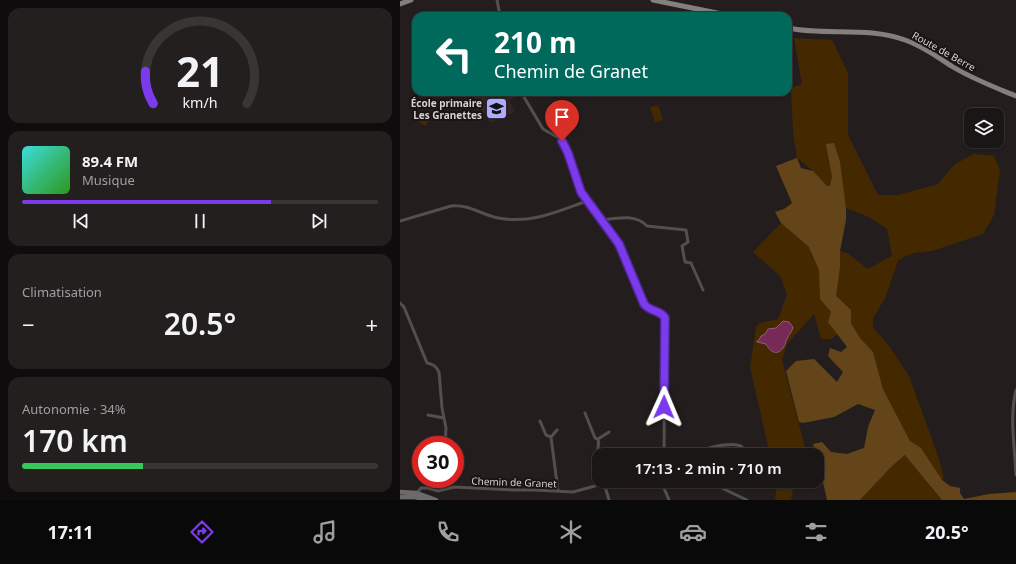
<!DOCTYPE html>
<html lang="fr">
<meta charset="utf-8">
<style>
:root{--surface:#1a1616;--page:#231f1f;--text:#f1f3f6;--muted:#9f9fa1;--line:#383535;--accent:#7c3aed}
body{margin:0;font-family:"Noto Sans",sans-serif;background:var(--page);color:var(--text);height:100vh;display:flex;flex-direction:column;font-size:15px;white-space:nowrap}
*{box-sizing:border-box;margin:0}
p{font-size:13px;color:var(--muted)}
.icon{flex:none;width:22px;height:22px;fill:none;stroke:currentColor;stroke-width:2;stroke-linecap:round;stroke-linejoin:round}
.map{position:relative;flex:1;overflow:hidden}
.sheet{display:flex;flex-direction:column;gap:8px;padding:8px;background:#0e0c0c;width:400px}
.sheet>*{flex:none}
.banner{position:absolute;left:12px;top:12px;width:380px;height:84px;border-radius:12px;box-shadow:0 1px 3px #0004,0 0 0 1px var(--line);background:#00695c;color:#fff;overflow:hidden}
.controls{position:absolute;left:564px;top:108px;display:grid;gap:8px}
.controls a{display:grid;place-items:center;width:40px;height:40px;border-radius:8px;background:var(--surface);box-shadow:0 1px 3px #0004,0 0 0 1px var(--line);font-size:20px}
.speed{position:absolute;left:12px;top:436px;display:flex;gap:8px;font-size:20px;font-weight:700;text-align:center}
.speed>*{display:grid;place-content:center;width:52px;height:52px;border-radius:50%;background:var(--surface);box-shadow:0 1px 3px #0004,0 0 0 1px var(--line);line-height:1}
.speed .limit{border:6px solid #d22;background:#fff;color:#111}
.pin{position:absolute;display:grid;place-items:center;width:34px;height:34px;color:#fff;margin:-41px -17px;border-radius:50% 50% 50% 0;rotate:-45deg;box-shadow:0 0 4px #0007}
.pin .icon{rotate:45deg}
.me{position:absolute;width:44px;margin:-22px;rotate:1deg;stroke-linejoin:round;filter:drop-shadow(0 0 3px #0008)}
.turn{display:flex;align-items:center;gap:14px;height:84px;padding:0 16px;font-size:18px}
.turn .icon{width:52px;height:52px;stroke-width:2.5}
.turn b{display:block;font-size:28px;line-height:34px}
.big{font-size:30px;font-weight:600;line-height:1.1}
.sheet .card{flex:1;display:flex;flex-direction:column;justify-content:center;gap:6px;min-width:0;padding:0 14px;border-radius:12px;background:var(--page)}
.sheet .dial{align-items:center;gap:0}
.dial svg{height:104px;overflow:visible;fill:none;stroke:var(--line);stroke-width:7;stroke-linecap:round;text-anchor:middle}
.dial text{fill:var(--text);stroke:none}
.song{display:flex;align-items:center;gap:12px}
.cover{width:48px;height:48px;border-radius:6px;background:linear-gradient(135deg,hsl(180 70% 55%),hsl(110 70% 35%))}
.played{height:4px;border-radius:2px;background:linear-gradient(90deg,var(--accent) 70%,var(--line) 70%)}
.keys{display:flex;justify-content:space-around;direction:ltr}
.heat{display:flex;justify-content:space-between;align-items:center;font-size:22px;direction:ltr}
.charge{height:6px;border-radius:3px;background:linear-gradient(90deg,#34c759 34%,var(--line) 0)}
.trip{position:absolute;left:192px;top:448px;width:232px;height:40px;border-radius:12px;background:var(--surface);box-shadow:0 1px 3px #0004,0 0 0 1px var(--line);font-weight:600;line-height:40px;text-align:center}
.dock{display:flex;height:64px;justify-content:space-around;align-items:center;background:#0a0909;color:var(--muted)}
.dock .icon{width:28px;height:28px}
.dock .active{color:var(--accent)}
.dock b{font-size:18px;color:var(--text)}
main{display:flex;flex:1;min-height:0}
.map>svg:first-child{display:block}
.built{fill:#302523}
.green{fill:#442900}
.forest{fill:#64451a}
.water{fill:#772957;stroke:#935c7c}
.lines{fill:none;stroke-linecap:round;stroke-linejoin:round}
.street{stroke:#524f4e;stroke-width:3}
.secondary{stroke:#6e6a68;stroke-width:4.5}
.primary{stroke:#837f7c;stroke-width:5}
.route-casing{stroke:#51269a;stroke-width:10}
.route{stroke:#7c3aed;stroke-width:7}
.labels{text-anchor:middle;dominant-baseline:central;stroke-width:4;stroke-linejoin:round;paint-order:stroke}
.street-label{font-size:10px;fill:#d5d2d1;stroke:#1a1514}
.poi-label{font-size:10px;font-weight:bold;fill:#d5d2d1;stroke:#1a1514;text-anchor:end}
</style>
<main>
<section class="sheet">
<div class="card dial"><svg viewBox="0 0 100 80">
<path d="M14 69A42 42 0 1 1 86 69"/>
<path d="M14 69A42 42 0 0 1 8 44" stroke="#7c3aed"/>
<text x="50" y="56" font-size="32" font-weight="700">21</text>
<text x="50" y="72" font-size="11">km/h</text>
</svg></div>
<div class="card">
<div class="song"><i class="cover"></i><div><b>89.4 FM</b><p>Musique</p></div></div>
<div class="played"></div>
<div class="keys"><svg class="icon" aria-label="previous" viewBox="0 0 24 24"><path d="M18 5L8 12l10 7zM5 5v14"/></svg><svg class="icon" aria-label="pause" viewBox="0 0 24 24"><path d="M8 5v14M16 5v14"/></svg><svg class="icon" aria-label="next" viewBox="0 0 24 24"><path d="M6 5l10 7-10 7zM19 5v14"/></svg></div>
</div>
<div class="card"><p>Climatisation</p>
<div class="heat"><a>−</a><b class="big">20.5°</b><a>+</a></div>
</div>
<div class="card"><p>Autonomie · 34%</p><b class="big">170 km</b><div class="charge"></div></div>
</section>
<div class="map">
<svg width="616" height="500" viewBox="0 0 616 500">
<rect width="100%" height="100%" fill="#231e1d"/>
<path class="built" d="M 71,92 L 120,92 L 121,95 L 109,100 L 115,112 L 91,123 L 84,114 Z"/>
<path class="green" d="M 394,38 L 432,40 L 448,73 L 448,135 L 478,195 L 498,195 L 538,184 L 555,164 L 574,154 L 594,156 L 600,170 L 594,215 L 583,234 L 532,251 L 515,253 L 505,256 L 498,261 L 485,298 L 473,318 L 473,328 L 487,343 L 509,376 L 539,459 L 544,478 L 531,487 L 542,500 L 460,500 L 491,467 L 505,455 L 510,441 L 483,389 L 473,352 L 460,338 L 451,323 L 431,339 L 421,339 L 414,314 L 387,344 L 382,360 L 407,455 L 370,455 L 350,367 L 356,327 L 360,323 L 378,319 L 387,295 L 381,277 L 353,252 L 381,223 L 409,247 L 440,251 L 447,253 L 468,269 L 492,256 L 487,229 L 469,217 L 446,208 L 413,171 L 397,158 L 393,132 L 391,88 L 402,84 Z
M 258,105 L 263,120 L 255,122 L 250,107 Z
M 17,111 L 29,120 L 25,126 L 13,117 Z
M 377,485 L 393,488 L 391,500 L 375,500 Z"/>
<path class="forest" d="M 434,143 L 440,162 L 446,208 L 446,220 L 440,251 L 440,267 L 436,296 L 451,310 L 451,323 L 460,338 L 473,352 L 483,389 L 510,441 L 521,448 L 542,480 L 550,486 L 560,488 L 560,493 L 564,499 L 589,494 L 616,492 L 616,500 L 542,500 L 505,455 L 491,467 L 460,500 L 427,500 L 417,455 L 416,455 L 413,444 L 422,442 L 431,452 L 447,454 L 464,448 L 468,427 L 475,410 L 458,404 L 434,417 L 403,423 L 399,422 L 386,371 L 396,361 L 414,359 L 437,382 L 443,372 L 428,356 L 430,348 L 441,352 L 447,347 L 428,322 L 431,312 L 420,299 L 419,270 L 409,247 L 381,223 L 375,212 L 384,209 L 392,203 L 376,166 L 397,158 L 401,168 L 413,171 L 427,186 L 430,186 L 432,177 L 426,144 Z"/>
<path class="water" d="M 383,321 L 389,322 L 393,327 C 392,332 389,334 387,339 C 385,341 386,345 383,348 C 376,357 370,351 366,344 L 357,342 L 357,341 L 359,340 L 361,336 L 365,334 L 368,329 L 376,328 Z"/>
<g class="lines">
<path class="street" d="M 97,0 L 100,16
M 121,92 L 143,129 L 159,138 L 164,145 L 181,192 L 219,244 L 244,304 C 250,312 261,310 265,318 L 264,455
M 202,220 C 217,218 236,214 247,226 L 286,230 L 288,242 L 282,246 L 285,262 L 291,263 L 303,290
M 0,221 L 51,206 C 69,204 82,215 98,218 C 132,224 156,212 187,201
M 0,303 L 4,307 L 27,363 C 33,364 36,366 39,372 L 42,408 L 46,428 L 45,445
M 616,390 C 609,418 615,447 616,475
M 185,413 L 195,438 L 198,439
M 28,415 L 44,418
M 140,421 L 146,435 L 151,437 L 158,491
M 151,437 L 157,430
M 289,455 C 298,450 333,440 342,447 C 344,449 346,453 348,455
M 199,461 C 195,454 200,447 198,439 L 209,432
M 261,481 L 269,500
M 307,481 L 347,500
M 204,483 L 209,500
M 41,490 L 42,479
M 17,493 L 21,488 L 28,488 L 38,491 L 54,487 L 113,490 L 135,490 L 173,492 L 213,481"/>
<path class="secondary" d="M 0,492 L 17,493 L 36,500
M 0,497 L 15,497 L 27,500"/>
<path class="primary" d="M 253,0 L 332,16
M 0,4 L 11,0
M 388,28 C 426,36 468,26 505,40 C 523,46 537,57 553,67 C 573,79 594,87 616,96"/>
</g>
<g class="lines">
<defs>
<path id="route" d="M 162,141 L 168,153 L 181,192 L 219,244 L 244,304 C 250,312 261,310 265,318 L 264,407"/>
</defs>
<use href="#route" class="route-casing"/>
<use href="#route" class="route"/>
</g>
<defs>
<symbol id="school-square" viewBox="-11 -11 22 22"><rect x="-9" y="-9" width="18" height="18" rx="4" fill="#adaefb" stroke="#1a1514"/><path d="M0-5L7-2L0 1L-7-2ZM-4 1L0 2.5L4 1V4Q0 6-4 4Z" fill="#111"/></symbol>
</defs>
<g fill-rule="evenodd">
<use href="#school-square" x="84" y="96" width="25" height="25"/>
</g>
<g class="labels">
<g class="street-label">
<text transform="translate(544 51) rotate(29)">Route de Berre</text>
<text transform="translate(114 482) rotate(2)">Chemin de Granet</text>
</g>
<g class="poi-label">
<text x="82" y="103">École primaire<tspan x="82" dy="12">Les Granettes</tspan></text>
</g>
</g>
</svg>
<div class="controls">
<a><svg class="icon" aria-label="layers" viewBox="0 0 24 24"><path d="M12 4l9 5-9 5-9-5zM3 14l9 5 9-5"/></svg></a>
</div>
<div class="speed"><div class="limit">30</div></div>
<div class="pin" style="left:162px;top:141px;background:#d93025"><svg class="icon" aria-label="arrive" viewBox="0 0 24 24"><path d="M6 21V4h12l-3 4 3 4H6"/></svg></div>
<svg class="me" style="left:264px;top:407px" viewBox="-20 -20 40 40"><path d="M0-17L14 15 0 8-14 15z" fill="#7c3aed" stroke="#fff" stroke-width="4"/></svg>
<div class="trip">17:13 · 2 min · 710 m</div>
<div class="banner">
<div class="turn"><svg class="icon" aria-label="left" viewBox="0 0 24 24"><path d="M17 20v-9H6M10 6l-5 5 5 5"/></svg><div><b>210 m</b>Chemin de Granet</div></div>
</div>
</div>
</main>
<nav class="dock">
<b>17:11</b>
<svg class="icon active" aria-label="directions" viewBox="0 0 24 24"><path d="M12 3l9 9-9 9-9-9zM9 14v-3h6M13 9l2 2-2 2"/></svg>
<svg class="icon" aria-label="music" viewBox="0 0 24 24"><path d="M9 18V5l10-2v13"/><circle cx="6" cy="18" r="3"/><circle cx="16" cy="16" r="3"/></svg>
<svg class="icon" aria-label="phone" viewBox="0 0 24 24"><path d="M5 4h4l2 5-3 2q2 4 5 5l2-3 5 2v4C11 20 4 13 5 4z"/></svg>
<svg class="icon" aria-label="climate" viewBox="0 0 24 24"><path d="M12 3v18M4 7l16 10M4 17L20 7"/></svg>
<svg class="icon" aria-label="car" viewBox="0 0 24 24"><path d="M5 17H2v-5l4-1 3-4h7l3 4 3 1v5h-3M9 17h6M6 11h13"/><circle cx="7" cy="17" r="2"/><circle cx="17" cy="17" r="2"/></svg>
<svg class="icon" aria-label="filters" viewBox="0 0 24 24"><path d="M4 7h16M4 17h16"/><circle cx="9" cy="7" r="2"/><circle cx="15" cy="17" r="2"/></svg>
<b>20.5°</b>
</nav>
